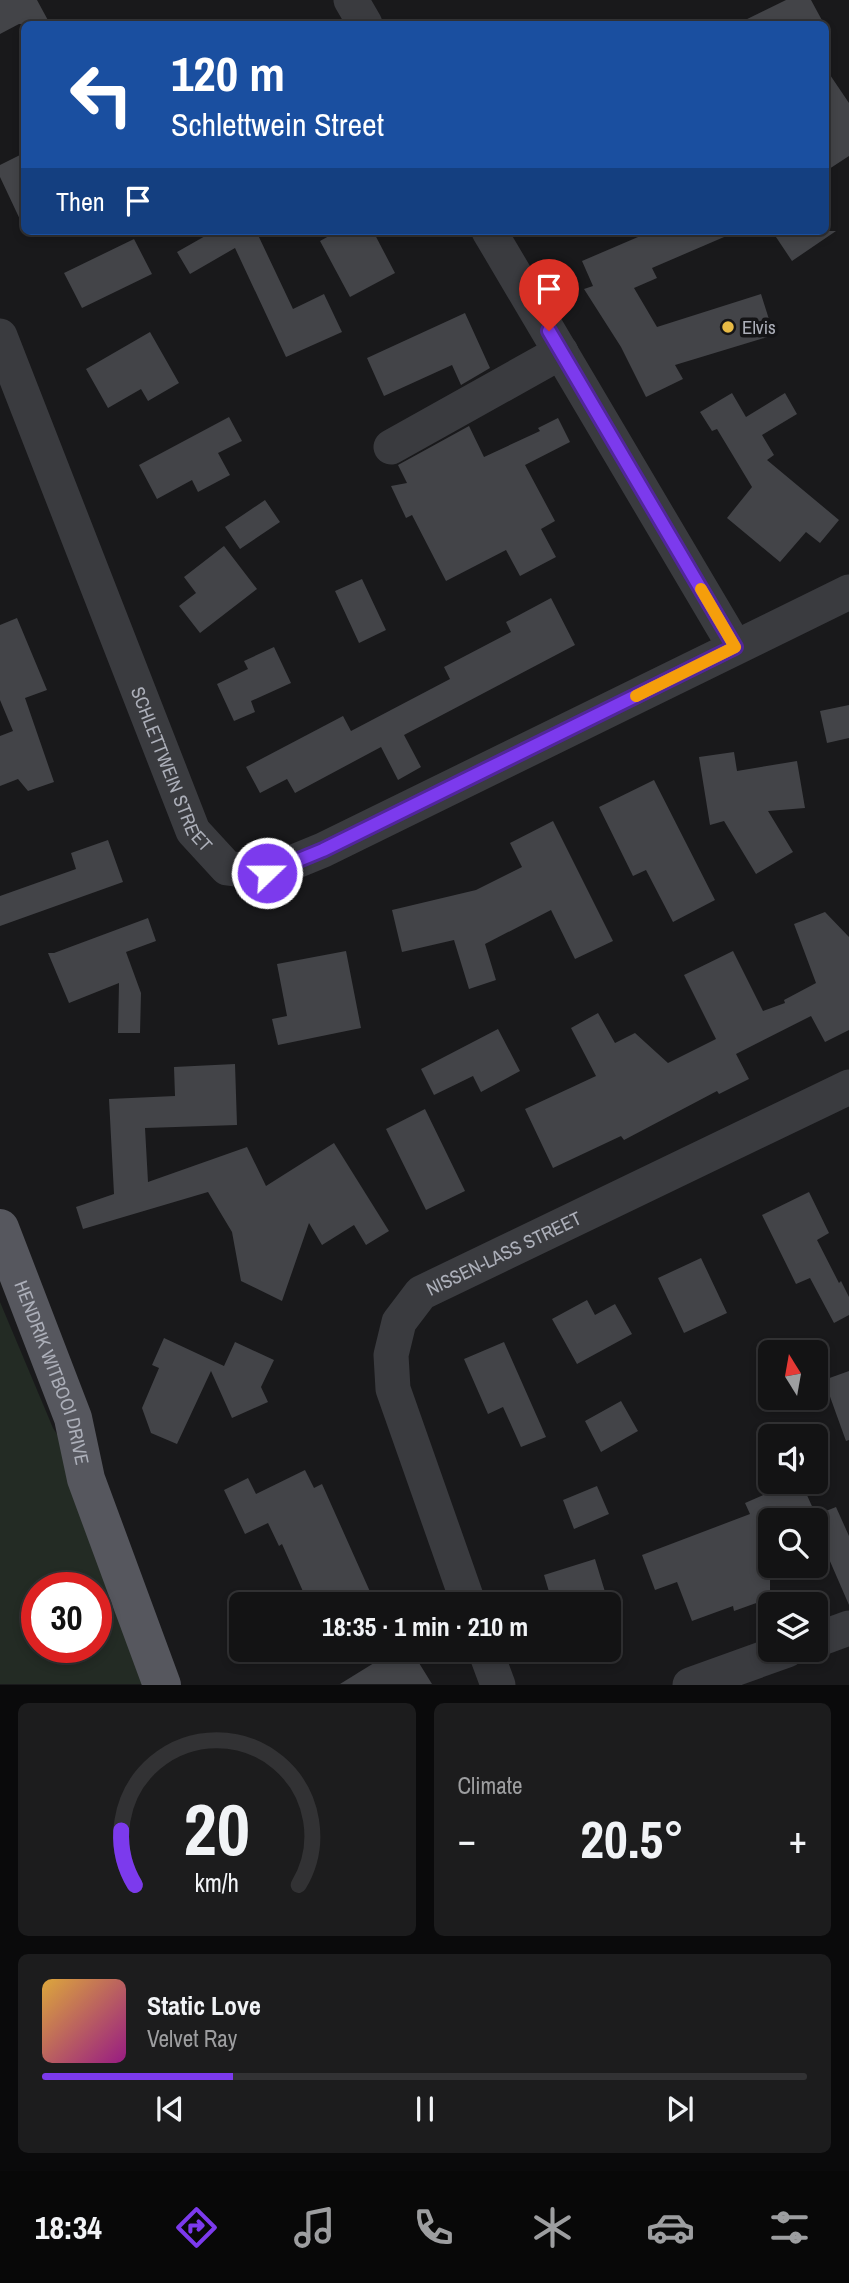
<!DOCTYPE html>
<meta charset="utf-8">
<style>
:root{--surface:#131314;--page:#1c1c1d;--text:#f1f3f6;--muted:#9d9ea0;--line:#323234;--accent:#7c3aed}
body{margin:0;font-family:"Archivo Narrow",sans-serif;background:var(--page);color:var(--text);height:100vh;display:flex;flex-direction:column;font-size:26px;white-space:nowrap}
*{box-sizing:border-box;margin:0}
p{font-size:23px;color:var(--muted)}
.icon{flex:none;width:38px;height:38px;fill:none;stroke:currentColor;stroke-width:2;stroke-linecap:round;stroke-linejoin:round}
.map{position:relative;height:1685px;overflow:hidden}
.panel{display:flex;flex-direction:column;gap:18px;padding:18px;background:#0a0a0b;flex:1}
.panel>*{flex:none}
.hud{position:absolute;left:21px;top:21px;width:808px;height:214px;border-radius:10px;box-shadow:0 4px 10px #0003,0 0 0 2px var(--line);background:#1a4fa0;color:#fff;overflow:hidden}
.needle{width:46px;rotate:349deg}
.buttons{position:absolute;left:758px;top:1340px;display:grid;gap:14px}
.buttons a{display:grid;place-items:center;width:70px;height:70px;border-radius:10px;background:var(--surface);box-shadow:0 4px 10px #0003,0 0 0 2px var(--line);font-size:35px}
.speed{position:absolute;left:21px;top:1572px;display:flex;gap:14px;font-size:35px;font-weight:700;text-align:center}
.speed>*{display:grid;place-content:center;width:91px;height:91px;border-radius:50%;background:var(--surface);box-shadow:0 4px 10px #0003,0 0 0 2px var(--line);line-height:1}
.speed .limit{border:10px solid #d22;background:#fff;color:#111}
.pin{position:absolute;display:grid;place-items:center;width:60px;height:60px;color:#fff;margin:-72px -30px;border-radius:50% 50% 50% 0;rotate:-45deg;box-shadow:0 0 7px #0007}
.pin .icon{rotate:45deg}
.me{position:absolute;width:77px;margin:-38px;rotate:68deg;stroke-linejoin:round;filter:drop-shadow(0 0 5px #0008)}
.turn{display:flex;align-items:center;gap:24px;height:147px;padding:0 35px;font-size:32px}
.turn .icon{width:91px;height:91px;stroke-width:2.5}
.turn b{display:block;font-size:49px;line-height:60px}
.then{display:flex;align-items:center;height:66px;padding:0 35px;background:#0003;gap:14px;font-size:26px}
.big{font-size:52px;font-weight:700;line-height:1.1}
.panel .card{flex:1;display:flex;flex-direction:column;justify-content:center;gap:10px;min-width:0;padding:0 24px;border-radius:10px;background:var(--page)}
.panel .dial{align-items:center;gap:0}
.dial svg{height:182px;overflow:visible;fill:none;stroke:var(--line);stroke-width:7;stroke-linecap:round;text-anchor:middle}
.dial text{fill:var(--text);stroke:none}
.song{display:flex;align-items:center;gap:21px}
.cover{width:84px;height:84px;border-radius:10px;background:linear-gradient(135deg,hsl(40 70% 55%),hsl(310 70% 35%))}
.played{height:7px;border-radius:4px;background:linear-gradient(90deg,var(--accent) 25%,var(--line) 25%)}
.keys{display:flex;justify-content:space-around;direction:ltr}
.heat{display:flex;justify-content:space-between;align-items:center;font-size:38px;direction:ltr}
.panel .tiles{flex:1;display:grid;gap:18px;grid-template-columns:1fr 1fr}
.card:last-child{grid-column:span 2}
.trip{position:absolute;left:229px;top:1592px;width:392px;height:70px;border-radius:10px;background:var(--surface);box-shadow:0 4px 10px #0003,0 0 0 2px var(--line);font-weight:700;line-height:70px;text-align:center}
.tab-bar{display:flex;height:112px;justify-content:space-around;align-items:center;background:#080808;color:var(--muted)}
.tab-bar .icon{width:49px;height:49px}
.tab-bar .active{color:var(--accent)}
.tab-bar b{font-size:32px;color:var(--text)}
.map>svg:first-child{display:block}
.green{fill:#232b24;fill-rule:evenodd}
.building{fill:#434448}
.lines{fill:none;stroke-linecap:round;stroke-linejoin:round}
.minor{stroke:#3a3b3f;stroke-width:35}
.major{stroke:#56575e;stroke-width:38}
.route-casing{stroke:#51269a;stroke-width:18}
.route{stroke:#7c3aed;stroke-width:12}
.slow{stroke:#f59e0b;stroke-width:12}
.poi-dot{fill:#e7ba45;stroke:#141416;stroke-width:2.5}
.labels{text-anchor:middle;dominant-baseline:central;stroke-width:7;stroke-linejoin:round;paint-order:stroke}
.poi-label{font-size:19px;fill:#acafb9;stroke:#141416;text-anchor:start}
.street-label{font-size:19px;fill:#acafb9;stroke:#141416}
</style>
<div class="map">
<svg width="849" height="1685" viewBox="0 0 849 1685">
<rect width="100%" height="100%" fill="#19191b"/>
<path class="green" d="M 0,1302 L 53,1428 L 86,1479 L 162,1684 L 0,1684 ZM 37,1587 L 96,1587 L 96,1647 L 37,1647 Z"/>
<path class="building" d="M 0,0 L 37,0 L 50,24 L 19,24 L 0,34 Z
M 786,0 L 811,0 L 824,24 L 737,24 Z
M 826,69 L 849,103 L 849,156 L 826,171 Z
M 24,153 L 24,228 L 0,177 L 0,165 Z
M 214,231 L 264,231 L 258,235 L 293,309 L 324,294 L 342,332 L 286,357 L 235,248 L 190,274 L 177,252 Z
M 338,231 L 373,231 L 395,273 L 350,297 L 320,241 Z
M 652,231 L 738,231 L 652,268 L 657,278 L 634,288 L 657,327 L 761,294 L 774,335 L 675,365 L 683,379 L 646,397 L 621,347 L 584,289 L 593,286 L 582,261 Z
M 772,231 L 836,231 L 792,261 Z
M 134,239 L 152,274 L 82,308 L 64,273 Z
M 465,313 L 490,368 L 461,385 L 452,365 L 384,396 L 367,358 Z
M 150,332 L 179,383 L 148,401 L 141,389 L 108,408 L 86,369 Z
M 732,393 L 746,417 L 785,393 L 797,414 L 762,435 L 774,455 L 767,460 L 839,520 L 820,543 L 806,532 L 780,562 L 727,518 L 752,487 L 717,429 L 712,431 L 700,412 Z
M 229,417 L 242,441 L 218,453 L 230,475 L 198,492 L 192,480 L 157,499 L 139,465 Z
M 558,418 L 570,442 L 525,465 L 555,521 L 541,529 L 556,557 L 520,576 L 506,550 L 446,581 L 412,515 L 406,518 L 391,486 L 407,483 L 398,465 L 469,426 L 484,457 L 540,431 L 538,428 Z
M 265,500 L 280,522 L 240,549 L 225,527 Z
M 224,546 L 257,589 L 200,633 L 179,606 L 196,593 L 184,577 Z
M 362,579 L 386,630 L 359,643 L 335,591 Z
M 551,598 L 575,645 L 404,735 L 421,767 L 398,780 L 381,747 L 295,793 L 287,779 L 260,793 L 246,767 L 343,716 L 351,731 L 450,679 L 444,667 L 511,632 L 506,622 Z
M 17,618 L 47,690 L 25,698 L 54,782 L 28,791 L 18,779 L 0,786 L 0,736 L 13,731 L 0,700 L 0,625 Z
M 274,647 L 291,683 L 251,701 L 255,712 L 234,721 L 217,684 L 248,669 L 244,661 Z
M 849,705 L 849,738 L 827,743 L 820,711 Z
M 734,752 L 737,771 L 797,761 L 805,808 L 768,811 L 793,852 L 756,874 L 724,821 L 710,825 L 699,757 Z
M 654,780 L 715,900 L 673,922 L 646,870 L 633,876 L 599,807 Z
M 553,821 L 613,941 L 575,959 L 551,910 L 485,944 L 496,980 L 469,989 L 454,940 L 402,952 L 392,910 L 476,890 L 522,867 L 510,843 Z
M 108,840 L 123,882 L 0,926 L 0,896 L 76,869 L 71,853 Z
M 825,912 L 849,937 L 849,1030 L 825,1042 L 811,1016 L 736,1054 L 749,1079 L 719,1094 L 717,1091 L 624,1140 L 621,1136 L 553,1168 L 525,1109 L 596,1076 L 571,1028 L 598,1013 L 615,1043 L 635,1033 L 668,1063 L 716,1039 L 684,975 L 733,951 L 763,1011 L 785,1003 L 784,1000 L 816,983 L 794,924 Z
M 148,918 L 156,941 L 126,952 L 141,993 L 140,1033 L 118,1033 L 119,983 L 69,1003 L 48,953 L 54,953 Z
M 346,951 L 361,1028 L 278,1045 L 272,1019 L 287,1016 L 277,964 Z
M 498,1029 L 520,1071 L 481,1092 L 473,1076 L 434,1095 L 421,1069 Z
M 235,1064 L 237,1125 L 145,1128 L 148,1182 L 247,1147 L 266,1186 L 334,1143 L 389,1231 L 366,1245 L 354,1225 L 322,1245 L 309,1223 L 282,1301 L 241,1281 L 232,1232 L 208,1192 L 83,1229 L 76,1207 L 114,1194 L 109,1099 L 175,1096 L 174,1067 Z
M 425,1109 L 465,1191 L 426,1210 L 386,1129 Z
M 809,1192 L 829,1233 L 817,1240 L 839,1283 L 841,1281 L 849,1297 L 849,1315 L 834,1323 L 810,1278 L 796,1284 L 762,1215 Z
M 701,1258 L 727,1313 L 684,1333 L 658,1278 Z
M 587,1300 L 595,1315 L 615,1304 L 632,1334 L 577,1364 L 552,1319 Z
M 164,1338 L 224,1366 L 235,1342 L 274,1360 L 261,1387 L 268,1402 L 232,1418 L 211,1371 L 177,1444 L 151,1433 L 142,1408 L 159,1368 L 152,1365 Z
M 504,1342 L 546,1437 L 521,1447 L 503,1407 L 488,1414 L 464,1359 Z
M 849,1371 L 849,1440 L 846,1441 L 824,1380 Z
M 621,1401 L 638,1431 L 601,1452 L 585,1421 Z
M 305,1470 L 314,1488 L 322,1484 L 376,1605 L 309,1605 L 282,1544 L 279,1546 L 268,1523 L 245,1534 L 224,1490 L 248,1478 L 256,1494 Z
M 793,1482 L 801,1482 L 816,1515 L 836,1507 L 849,1536 L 849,1605 L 816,1529 L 816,1521 L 770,1521 L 770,1598 L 734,1611 L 733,1606 L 692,1621 L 677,1582 L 655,1590 L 642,1555 L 750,1514 L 745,1503 Z
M 597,1486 L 609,1514 L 574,1529 L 563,1500 Z
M 595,1559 L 609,1605 L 553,1605 L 544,1575 Z
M 395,1650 L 411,1650 L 432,1684 L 340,1684 Z"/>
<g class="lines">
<g class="minor">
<path d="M 351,0 L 365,24"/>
<path d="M 489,231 L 735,647"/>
<path id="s1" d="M 0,336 L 193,831 L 227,868 L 267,873 L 323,850 L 849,592"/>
<path d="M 391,447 L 561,352"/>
<path id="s2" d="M 469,1605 L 393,1389 L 391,1355 L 399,1322 L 421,1293 L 849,1087"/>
<path d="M 816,1640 L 849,1628"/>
<path d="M 485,1650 L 498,1685"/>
<path d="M 690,1685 L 787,1650"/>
</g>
<path class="major" id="s3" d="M 0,1228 L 73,1418 L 86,1479 L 162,1685"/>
</g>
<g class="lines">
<defs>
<path id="route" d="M 267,873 L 323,850 L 735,647 L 549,331"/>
</defs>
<use href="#route" class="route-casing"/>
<use href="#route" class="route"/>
<path class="slow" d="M 636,696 L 735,647 L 701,589"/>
</g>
<circle class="poi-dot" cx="728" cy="327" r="7"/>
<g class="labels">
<g class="poi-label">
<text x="742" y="327">Elvis</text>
</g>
<g class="street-label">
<text stroke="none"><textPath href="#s1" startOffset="466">SCHLETTWEIN STREET</textPath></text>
<text stroke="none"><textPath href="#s2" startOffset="425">NISSEN-LASS STREET</textPath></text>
<text stroke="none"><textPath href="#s3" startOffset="154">HENDRIK WITBOOI DRIVE</textPath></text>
</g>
</g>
</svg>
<div class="buttons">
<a><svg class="needle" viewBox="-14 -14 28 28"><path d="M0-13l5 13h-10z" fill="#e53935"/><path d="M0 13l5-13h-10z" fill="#9d9ea0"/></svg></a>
<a><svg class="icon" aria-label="sound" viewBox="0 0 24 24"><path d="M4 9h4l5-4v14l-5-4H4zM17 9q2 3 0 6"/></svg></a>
<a><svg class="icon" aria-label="search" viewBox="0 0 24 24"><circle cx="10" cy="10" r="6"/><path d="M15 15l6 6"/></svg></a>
<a><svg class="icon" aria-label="layers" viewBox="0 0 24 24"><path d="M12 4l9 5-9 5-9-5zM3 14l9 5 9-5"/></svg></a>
</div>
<div class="speed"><div class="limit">30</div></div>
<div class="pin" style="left:549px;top:331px;background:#d93025"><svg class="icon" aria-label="arrive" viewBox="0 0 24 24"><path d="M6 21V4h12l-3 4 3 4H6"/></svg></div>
<svg class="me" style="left:267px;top:873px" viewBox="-20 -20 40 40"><circle r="17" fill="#7c3aed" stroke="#fff" stroke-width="3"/><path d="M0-11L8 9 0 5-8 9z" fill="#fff"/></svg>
<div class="trip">18:35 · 1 min · 210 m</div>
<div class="hud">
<div class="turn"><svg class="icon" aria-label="left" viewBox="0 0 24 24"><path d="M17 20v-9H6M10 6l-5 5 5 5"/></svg><div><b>120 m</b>Schlettwein Street</div></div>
<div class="then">Then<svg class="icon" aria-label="arrive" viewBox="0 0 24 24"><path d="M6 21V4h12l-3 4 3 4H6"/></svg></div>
</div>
</div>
<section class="panel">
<div class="tiles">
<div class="card dial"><svg viewBox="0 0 100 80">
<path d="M14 69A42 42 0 1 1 86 69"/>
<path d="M14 69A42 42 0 0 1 8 45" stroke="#7c3aed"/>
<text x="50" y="56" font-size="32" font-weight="700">20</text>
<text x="50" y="72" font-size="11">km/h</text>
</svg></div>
<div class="card"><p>Climate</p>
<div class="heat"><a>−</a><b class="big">20.5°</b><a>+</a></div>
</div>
<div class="card">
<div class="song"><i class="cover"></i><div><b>Static Love</b><p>Velvet Ray</p></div></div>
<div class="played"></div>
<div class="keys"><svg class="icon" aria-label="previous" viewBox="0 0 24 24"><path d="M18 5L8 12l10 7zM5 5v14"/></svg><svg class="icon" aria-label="pause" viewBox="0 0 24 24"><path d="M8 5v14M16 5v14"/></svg><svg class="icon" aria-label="next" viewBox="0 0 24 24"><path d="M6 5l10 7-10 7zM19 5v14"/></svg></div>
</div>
</div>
</section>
<nav class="tab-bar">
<b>18:34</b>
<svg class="icon active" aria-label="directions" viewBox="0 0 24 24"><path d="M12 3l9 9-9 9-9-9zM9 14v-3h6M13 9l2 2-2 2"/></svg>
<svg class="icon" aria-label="music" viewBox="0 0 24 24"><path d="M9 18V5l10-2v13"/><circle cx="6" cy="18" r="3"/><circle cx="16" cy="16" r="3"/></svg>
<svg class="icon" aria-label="phone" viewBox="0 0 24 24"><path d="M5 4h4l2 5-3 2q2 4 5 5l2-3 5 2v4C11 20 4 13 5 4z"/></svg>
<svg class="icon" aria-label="climate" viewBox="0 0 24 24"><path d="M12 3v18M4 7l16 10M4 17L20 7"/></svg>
<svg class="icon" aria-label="car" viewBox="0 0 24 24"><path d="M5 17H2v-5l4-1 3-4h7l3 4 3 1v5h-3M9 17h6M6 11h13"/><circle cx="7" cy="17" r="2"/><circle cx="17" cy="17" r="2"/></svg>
<svg class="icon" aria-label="filters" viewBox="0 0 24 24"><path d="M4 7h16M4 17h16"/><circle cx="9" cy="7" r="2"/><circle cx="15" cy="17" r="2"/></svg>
</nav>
